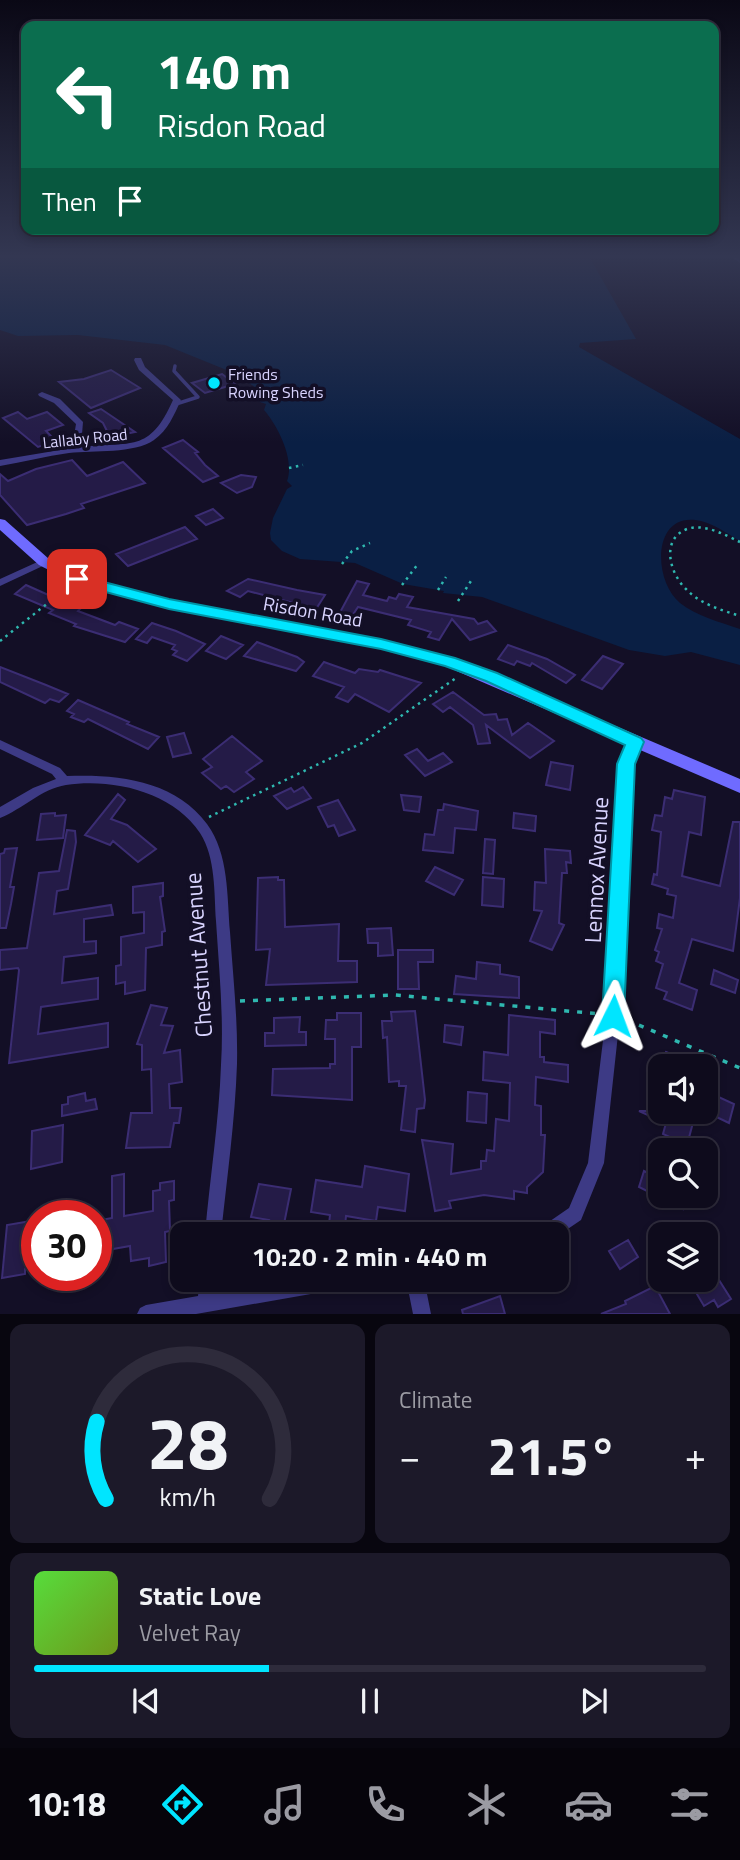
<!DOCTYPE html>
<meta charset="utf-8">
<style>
:root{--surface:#0e0b1c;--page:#1c1929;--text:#f1f3f6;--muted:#9b9ba3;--line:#2e2b3b;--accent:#00e5ff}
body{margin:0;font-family:"Titillium Web",sans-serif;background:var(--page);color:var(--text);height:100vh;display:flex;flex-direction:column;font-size:26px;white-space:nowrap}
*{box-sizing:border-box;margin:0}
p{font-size:23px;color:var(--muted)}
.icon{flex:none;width:38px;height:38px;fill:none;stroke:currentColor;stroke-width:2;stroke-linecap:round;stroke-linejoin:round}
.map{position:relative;height:1314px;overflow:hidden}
.drawer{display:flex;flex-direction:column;gap:10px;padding:10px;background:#08060f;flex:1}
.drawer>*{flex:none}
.top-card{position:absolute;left:21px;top:21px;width:698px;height:214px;border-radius:14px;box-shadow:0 4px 10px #0003,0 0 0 2px var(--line);background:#0b6e4f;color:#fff;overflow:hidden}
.tools{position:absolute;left:648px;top:1054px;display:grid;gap:14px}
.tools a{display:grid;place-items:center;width:70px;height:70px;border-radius:14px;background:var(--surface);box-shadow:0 4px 10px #0003,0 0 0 2px var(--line);font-size:35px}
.speed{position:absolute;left:21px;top:1200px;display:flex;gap:14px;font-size:35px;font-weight:700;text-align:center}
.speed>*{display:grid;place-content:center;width:91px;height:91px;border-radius:50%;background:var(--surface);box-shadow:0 4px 10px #0003,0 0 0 2px var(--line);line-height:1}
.speed .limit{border:10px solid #d22;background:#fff;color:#111}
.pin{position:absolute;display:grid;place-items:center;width:60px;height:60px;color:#fff;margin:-30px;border-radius:14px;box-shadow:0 4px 10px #0006}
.me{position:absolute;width:77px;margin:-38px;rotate:3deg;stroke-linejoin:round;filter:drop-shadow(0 0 5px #0008)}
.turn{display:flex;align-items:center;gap:24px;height:147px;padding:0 21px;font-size:32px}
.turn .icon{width:91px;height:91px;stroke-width:2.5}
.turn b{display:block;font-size:49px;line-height:60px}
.then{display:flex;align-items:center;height:66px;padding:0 21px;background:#0003;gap:14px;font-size:26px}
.big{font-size:52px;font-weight:700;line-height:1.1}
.drawer .tile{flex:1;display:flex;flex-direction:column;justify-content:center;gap:10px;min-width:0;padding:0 24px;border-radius:14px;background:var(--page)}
.drawer .dial{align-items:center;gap:0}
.dial svg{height:182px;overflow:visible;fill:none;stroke:var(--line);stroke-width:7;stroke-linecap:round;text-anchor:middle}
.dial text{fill:var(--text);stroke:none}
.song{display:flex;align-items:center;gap:21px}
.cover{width:84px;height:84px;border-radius:10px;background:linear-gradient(135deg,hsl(110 70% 55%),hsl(80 70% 35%))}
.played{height:7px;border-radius:4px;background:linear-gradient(90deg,var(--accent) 35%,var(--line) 35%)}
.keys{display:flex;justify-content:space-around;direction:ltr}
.heat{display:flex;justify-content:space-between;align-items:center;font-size:38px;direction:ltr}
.drawer .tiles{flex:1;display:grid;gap:10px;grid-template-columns:1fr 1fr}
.tile:last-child{grid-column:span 2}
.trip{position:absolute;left:170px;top:1222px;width:399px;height:70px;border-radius:14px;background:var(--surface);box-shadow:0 4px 10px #0003,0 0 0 2px var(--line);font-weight:700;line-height:70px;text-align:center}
.tabs{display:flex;height:112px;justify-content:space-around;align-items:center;background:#06040b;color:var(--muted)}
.tabs .icon{width:49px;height:49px}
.tabs .current{color:var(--accent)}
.tabs b{font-size:32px;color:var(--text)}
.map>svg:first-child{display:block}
.water{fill:#0a1f44}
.building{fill:#241b47;stroke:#3b2d73;stroke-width:2}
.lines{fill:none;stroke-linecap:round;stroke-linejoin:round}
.path-far1{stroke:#2fb8b0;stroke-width:2.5;stroke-dasharray:2.5 4.5;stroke-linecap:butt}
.path{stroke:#2fb8b0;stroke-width:3.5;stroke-dasharray:5 8;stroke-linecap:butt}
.lane{stroke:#3d3a85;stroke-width:3.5}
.street{fill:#3d3a85;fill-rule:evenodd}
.secondary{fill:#6f6bff;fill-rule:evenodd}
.route{fill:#00e5ff;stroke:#0095a6;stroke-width:2}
.poi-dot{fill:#00e5ff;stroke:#130f26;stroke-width:2.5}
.labels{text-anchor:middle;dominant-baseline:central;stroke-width:7;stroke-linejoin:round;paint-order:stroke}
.far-poi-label{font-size:16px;fill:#d9d4ff;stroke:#130f26;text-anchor:start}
.far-street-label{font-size:16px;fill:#d9d4ff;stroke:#130f26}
.street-label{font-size:19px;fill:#d9d4ff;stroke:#130f26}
.near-street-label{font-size:23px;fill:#d9d4ff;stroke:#130f26}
</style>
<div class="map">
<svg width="740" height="1314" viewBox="0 0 740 1314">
<rect width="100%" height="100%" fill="#130f26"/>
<path class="water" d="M 0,258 L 590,258 L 636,339 L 580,343 L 579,347 L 740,439 L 740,541 C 728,534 714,524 701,521 C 652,509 652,580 680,603 C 696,616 720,622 740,629 L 740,665 L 691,652 L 665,656 L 629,650 L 482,597 L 443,593 L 444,591 L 403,584 L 355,563 L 300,559 L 282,551 L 271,540 L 270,533 L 273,518 L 287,489 L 292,486 L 287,481 C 295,460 278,426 264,410 L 266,404 L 260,402 L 255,387 L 244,380 L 249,377 L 236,369 L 229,371 L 165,345 L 78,335 L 18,336 L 0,330 Z"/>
<path class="building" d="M 111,370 L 140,388 L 91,408 L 59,382 L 84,379 Z
M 222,374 L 235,384 L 205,393 L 192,383 Z
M 101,409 L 135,432 L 110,437 L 103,423 L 89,413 Z
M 18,412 L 27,419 L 47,412 L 63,425 L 46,431 L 56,441 L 38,447 L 3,418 Z
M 183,440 L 198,452 L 195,453 L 205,465 L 218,476 L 203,482 L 163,448 Z
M 72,460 L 87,476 L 123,462 L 145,483 L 81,504 L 84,508 L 66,514 L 27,525 L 0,495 L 0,474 L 8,481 L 36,469 Z
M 241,475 L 256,477 L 252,487 L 237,493 L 221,483 Z
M 213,509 L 223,518 L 206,525 L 196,516 Z
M 185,527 L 197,539 L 128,566 L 116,554 Z
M 248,579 L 297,590 L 325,595 L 316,609 L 248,591 L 240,597 L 227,591 Z
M 357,581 L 369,584 L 363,595 L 387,601 L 389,597 L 396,599 L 399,594 L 413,597 L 407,607 L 474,619 L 478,624 L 487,621 L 496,631 L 470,640 L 452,619 L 439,640 L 428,637 L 431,632 L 408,625 L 411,620 L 358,607 L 350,619 L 338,616 Z
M 26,585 L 80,609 L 78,611 L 115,625 L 119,622 L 138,629 L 125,642 L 74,626 L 76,624 L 49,613 L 53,610 L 15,594 Z
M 152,623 L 176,631 L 205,644 L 187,661 L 173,655 L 177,651 L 172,649 L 175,645 L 152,637 L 147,643 L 136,639 Z
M 221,636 L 243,645 L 226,659 L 206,651 Z
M 257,642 L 297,657 L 304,662 L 296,671 L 244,656 Z
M 508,645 L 547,659 L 575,675 L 566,683 L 532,663 L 530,666 L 517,661 L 514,665 L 498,659 Z
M 603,656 L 623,664 L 602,689 L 582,680 Z
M 324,662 L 355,673 L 359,669 L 378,672 L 380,670 L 421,683 L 389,712 L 355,694 L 348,702 L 336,697 L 344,687 L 313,676 Z
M 0,667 L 46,685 L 68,694 L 59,702 L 50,699 L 45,703 L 0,682 Z
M 453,692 L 484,715 L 496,714 L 498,720 L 507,719 L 512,735 L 528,723 L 554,741 L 530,758 L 486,725 L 490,743 L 478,744 L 473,725 L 450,707 L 443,712 L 433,704 Z
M 78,700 L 129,722 L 127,724 L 159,737 L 148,749 L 88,719 L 84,722 L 71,717 L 74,714 L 67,711 Z
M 184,733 L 191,753 L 173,757 L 167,737 Z
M 232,736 L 262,761 L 246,772 L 254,779 L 234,792 L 226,786 L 221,789 L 202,773 L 212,767 L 203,759 Z
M 417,749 L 428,761 L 443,753 L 452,762 L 425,776 L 405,755 Z
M 551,762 L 573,766 L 570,790 L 546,785 Z
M 303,787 L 311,798 L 287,809 L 274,796 L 291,788 L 294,792 Z
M 674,790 L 705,797 L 701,835 L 689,832 L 682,876 L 720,886 L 733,822 L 740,822 L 740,898 L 733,951 L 692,939 L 679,983 L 697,990 L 692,1010 L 664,999 L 667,992 L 656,988 L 663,964 L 656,961 L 659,952 L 655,950 L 662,929 L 657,928 L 659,914 L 673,918 L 676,896 L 667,894 L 668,889 L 652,884 L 654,874 L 657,875 L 661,832 L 652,830 L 655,815 L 662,816 L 665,797 L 672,799 Z
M 118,794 L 125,800 L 111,819 L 127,825 L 156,849 L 138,862 L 113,841 L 110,845 L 85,835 Z
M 401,795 L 421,797 L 419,812 L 404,810 Z
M 338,800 L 355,830 L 339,836 L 334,825 L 328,827 L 318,807 Z
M 444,804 L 478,811 L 476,830 L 455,828 L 453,853 L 423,850 L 425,834 L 434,835 L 438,810 L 443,810 Z
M 55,813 L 55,816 L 66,815 L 63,838 L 37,840 L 41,814 Z
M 514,813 L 536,816 L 535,831 L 513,828 Z
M 67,830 L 75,831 L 76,842 L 68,889 L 57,891 L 54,914 L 111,905 L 113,915 L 84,919 L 84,942 L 96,941 L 96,953 L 64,957 L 62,983 L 98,978 L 98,999 L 41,1007 L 38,1034 L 108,1023 L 108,1047 L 9,1063 L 19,970 L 18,968 L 0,970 L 0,950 L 27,948 L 39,873 L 59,871 Z
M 485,839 L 495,840 L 493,874 L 483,873 Z
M 17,848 L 10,887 L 14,887 L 11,904 L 6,928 L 0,928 L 0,854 L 4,853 L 5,849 Z
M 545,849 L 570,851 L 571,863 L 566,862 L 567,873 L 562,873 L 559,923 L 564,925 L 552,950 L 530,941 L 542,911 L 534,910 L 535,882 L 546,883 Z
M 435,867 L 463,880 L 454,895 L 426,881 Z
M 278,877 L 278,880 L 284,880 L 285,927 L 339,924 L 338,961 L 357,961 L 357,982 L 266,985 L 270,949 L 256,950 L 258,878 Z
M 483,877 L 504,879 L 503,907 L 482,905 Z
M 163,883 L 163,896 L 160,897 L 165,931 L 162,932 L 162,945 L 146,948 L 145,990 L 125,994 L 125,982 L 116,984 L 116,966 L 121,965 L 121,937 L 144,933 L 144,912 L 133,913 L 133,887 Z
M 391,928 L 393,955 L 378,956 L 378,943 L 368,943 L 367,929 Z
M 398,950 L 433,950 L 433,962 L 418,962 L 419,989 L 398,989 Z
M 477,962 L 500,965 L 500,974 L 519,977 L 519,998 L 454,994 L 456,976 L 476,979 Z
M 714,970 L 738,980 L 735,993 L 711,984 Z
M 151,1005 L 167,1008 L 161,1025 L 173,1026 L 164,1053 L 180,1050 L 182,1082 L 169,1084 L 170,1108 L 181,1108 L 179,1123 L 174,1123 L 170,1147 L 126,1148 L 131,1113 L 152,1113 L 151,1069 L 142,1070 L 142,1045 L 137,1044 Z
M 415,1011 L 425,1100 L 424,1108 L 417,1109 L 415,1132 L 401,1130 L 406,1086 L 399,1086 L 399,1081 L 389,1082 L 387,1037 L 383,1038 L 382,1021 L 392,1021 L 391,1012 Z
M 337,1013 L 361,1013 L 361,1047 L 352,1047 L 352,1100 L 272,1095 L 273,1069 L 330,1068 L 330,1064 L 335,1064 L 335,1039 L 325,1039 L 326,1020 L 337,1020 Z
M 509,1015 L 555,1020 L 555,1034 L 540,1032 L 540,1057 L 544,1057 L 544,1062 L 568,1065 L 568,1082 L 536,1077 L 535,1105 L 541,1106 L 541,1135 L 545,1135 L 543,1172 L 527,1187 L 527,1193 L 514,1191 L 514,1199 L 484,1195 L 449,1201 L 451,1208 L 435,1211 L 422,1140 L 453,1144 L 451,1174 L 481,1169 L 481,1161 L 486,1161 L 487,1150 L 494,1151 L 496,1119 L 509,1121 L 510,1083 L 483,1080 L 484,1052 L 508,1055 Z
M 300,1017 L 299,1032 L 306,1032 L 306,1045 L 265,1046 L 265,1033 L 274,1033 L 274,1018 Z
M 445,1025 L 463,1027 L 461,1045 L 444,1042 Z
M 666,1052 L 699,1066 L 662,1066 Z
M 468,1092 L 487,1094 L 486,1123 L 467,1121 Z
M 85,1093 L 86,1101 L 95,1099 L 97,1109 L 62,1116 L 62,1105 L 68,1104 L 68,1097 Z
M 712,1094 L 734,1104 L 729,1123 L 706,1112 Z
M 639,1111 L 685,1111 L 695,1115 L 687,1145 L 663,1134 L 666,1123 Z
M 63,1125 L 62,1162 L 31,1169 L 32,1131 Z
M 657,1144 L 660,1145 L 660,1195 L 687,1195 L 683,1209 L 639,1187 L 644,1171 L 648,1173 Z
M 365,1166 L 409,1174 L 405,1211 L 378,1207 L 376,1221 L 346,1216 L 345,1226 L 329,1224 L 330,1215 L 311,1212 L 316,1180 L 362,1187 Z
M 124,1174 L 124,1216 L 153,1211 L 153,1191 L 160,1190 L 160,1183 L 174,1181 L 174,1200 L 169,1201 L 170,1231 L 165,1232 L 166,1262 L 149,1266 L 149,1258 L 131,1261 L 130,1246 L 96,1252 L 96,1221 L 112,1218 L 112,1176 Z
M 259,1184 L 291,1189 L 283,1229 L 267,1226 L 269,1220 L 251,1217 Z
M 31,1221 L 29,1242 L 37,1241 L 37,1267 L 25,1269 L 25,1274 L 2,1278 L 7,1225 Z
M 628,1240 L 638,1257 L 620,1269 L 609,1251 Z
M 705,1258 L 731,1299 L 718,1307 L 714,1300 L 704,1306 L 688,1279 L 705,1279 Z
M 655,1286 L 670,1314 L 601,1314 L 626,1304 L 625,1301 Z
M 500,1296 L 505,1314 L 463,1314 L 462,1310 Z"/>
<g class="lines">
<path class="path-far1" d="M 289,468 L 303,465
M 740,542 C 725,535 704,523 687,529 C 660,539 670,574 686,589 C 700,604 721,610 740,616
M 342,564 L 352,551 L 370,543
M 402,585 L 418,564
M 438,590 L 446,577
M 458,601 L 471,581
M 0,641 L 67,588
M 209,817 L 362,743 L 456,678"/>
<path class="path" d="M 240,1001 L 395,995 L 600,1014
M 627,1020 L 740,1068"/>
<path class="lane" d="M 175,366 L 174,371 L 198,397 L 176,404"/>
<path class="street" d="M 733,258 L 739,258 L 740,263 Z
M 135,358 L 141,358 L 145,367 L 181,400 C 174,415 168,430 154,440 C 134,454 94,450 69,453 C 46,456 23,462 0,466 L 0,460 L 72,448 L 76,424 L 54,403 L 39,396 L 38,394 L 42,392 L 60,399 L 83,422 L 81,447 C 131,441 149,454 173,400 L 139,370 L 134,360 Z
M 44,559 L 47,560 L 49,562 L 47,564 L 0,586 L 0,579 Z
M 635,738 L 639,739 L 641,742 L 632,764 L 620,1016 L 604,1163 L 581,1220 L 556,1237 L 556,1234 L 538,1234 L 540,1228 L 569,1208 L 588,1163 L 606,1016 L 620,764 L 629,742 L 631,739 Z
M 0,740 L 60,768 L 67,776 C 117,774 175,780 207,824 C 229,854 227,896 230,932 C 233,976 238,1020 237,1064 C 235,1121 227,1177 221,1234 L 205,1234 C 210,1177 219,1121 221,1065 C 224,1017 219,969 216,921 C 214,893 216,858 200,833 C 173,792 113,778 66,785 C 41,789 23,809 0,818 L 0,807 L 33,788 L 56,779 L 52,774 L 0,749 Z
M 200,1279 L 218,1279 L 216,1293 L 294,1279 L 354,1279 L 351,1285 L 345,1288 L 196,1314 L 137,1314 L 140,1308 L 146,1305 L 198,1296 Z
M 406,1279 L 424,1279 L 431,1314 L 413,1314 Z"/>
<path class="secondary" d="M 0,519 L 5,520 L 49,559 L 82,576 L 169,599 L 381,639 L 456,658 L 740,779 L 740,793 L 445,666 L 381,649 L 168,609 L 72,582 L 39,565 L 0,530 Z"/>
</g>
<linearGradient id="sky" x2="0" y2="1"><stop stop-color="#0a0815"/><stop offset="0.58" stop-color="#333752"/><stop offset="1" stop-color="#333752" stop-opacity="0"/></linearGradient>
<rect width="740" height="442" fill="url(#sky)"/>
<path class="route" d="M 77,575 L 169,599 L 381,639 L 455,658 L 497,673 L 641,738 L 644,742 L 635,764 L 624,1016 L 621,1023 L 613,1026 L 605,1023 L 602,1016 L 617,764 L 625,745 L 486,681 L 445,666 L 381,649 L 169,609 L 72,583 L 72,576 Z"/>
<circle class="poi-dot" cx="214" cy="383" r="7"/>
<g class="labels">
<g class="far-poi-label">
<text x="228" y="374">Friends<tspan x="228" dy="18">Rowing Sheds</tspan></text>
</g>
<g class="far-street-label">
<text transform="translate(85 438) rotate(-6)">Lallaby Road</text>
</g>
<g class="street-label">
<text transform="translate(313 611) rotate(10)">Risdon Road</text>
</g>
<g class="near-street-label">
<text transform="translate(596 870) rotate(-87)">Lennox Avenue</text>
<text transform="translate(198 955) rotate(-94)">Chestnut Avenue</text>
</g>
</g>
</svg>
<div class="tools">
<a><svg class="icon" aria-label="sound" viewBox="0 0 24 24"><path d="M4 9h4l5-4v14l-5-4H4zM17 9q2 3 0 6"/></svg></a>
<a><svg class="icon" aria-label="search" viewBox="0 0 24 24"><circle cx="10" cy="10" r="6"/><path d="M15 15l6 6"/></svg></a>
<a><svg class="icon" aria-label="layers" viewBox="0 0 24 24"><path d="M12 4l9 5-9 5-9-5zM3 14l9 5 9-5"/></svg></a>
</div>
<div class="speed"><div class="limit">30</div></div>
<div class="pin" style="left:77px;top:579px;background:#d93025"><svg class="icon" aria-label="arrive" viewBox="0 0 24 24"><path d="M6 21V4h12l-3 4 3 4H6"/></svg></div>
<svg class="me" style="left:613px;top:1016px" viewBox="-20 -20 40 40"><path d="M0-17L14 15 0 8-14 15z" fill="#00e5ff" stroke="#fff" stroke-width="4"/></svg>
<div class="trip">10:20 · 2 min · 440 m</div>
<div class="top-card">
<div class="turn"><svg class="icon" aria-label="left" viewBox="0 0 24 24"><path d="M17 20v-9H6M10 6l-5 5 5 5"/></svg><div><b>140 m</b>Risdon Road</div></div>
<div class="then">Then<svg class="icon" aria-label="arrive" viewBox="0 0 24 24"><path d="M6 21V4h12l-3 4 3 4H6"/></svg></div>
</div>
</div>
<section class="drawer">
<div class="tiles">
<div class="tile dial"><svg viewBox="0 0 100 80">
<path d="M14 69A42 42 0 1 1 86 69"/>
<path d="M14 69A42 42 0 0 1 10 35" stroke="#00e5ff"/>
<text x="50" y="56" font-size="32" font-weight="700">28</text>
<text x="50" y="72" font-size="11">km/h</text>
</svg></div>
<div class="tile"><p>Climate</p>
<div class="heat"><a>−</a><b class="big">21.5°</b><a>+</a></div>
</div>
<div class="tile">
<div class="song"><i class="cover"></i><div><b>Static Love</b><p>Velvet Ray</p></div></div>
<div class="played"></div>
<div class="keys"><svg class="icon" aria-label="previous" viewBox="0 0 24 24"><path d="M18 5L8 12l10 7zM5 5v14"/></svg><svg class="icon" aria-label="pause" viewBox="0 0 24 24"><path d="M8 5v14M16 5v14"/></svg><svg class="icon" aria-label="next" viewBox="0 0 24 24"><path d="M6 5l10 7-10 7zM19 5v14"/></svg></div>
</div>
</div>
</section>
<nav class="tabs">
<b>10:18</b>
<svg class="icon current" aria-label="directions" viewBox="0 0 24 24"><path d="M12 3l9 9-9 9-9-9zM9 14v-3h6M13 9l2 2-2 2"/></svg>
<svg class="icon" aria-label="music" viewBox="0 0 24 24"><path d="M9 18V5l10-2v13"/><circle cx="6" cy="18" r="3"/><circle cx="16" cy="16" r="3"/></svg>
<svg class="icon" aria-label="phone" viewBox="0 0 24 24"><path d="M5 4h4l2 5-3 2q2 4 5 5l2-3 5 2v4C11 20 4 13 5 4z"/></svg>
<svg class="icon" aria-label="climate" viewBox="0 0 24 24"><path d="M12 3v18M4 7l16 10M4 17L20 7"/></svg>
<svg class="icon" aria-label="car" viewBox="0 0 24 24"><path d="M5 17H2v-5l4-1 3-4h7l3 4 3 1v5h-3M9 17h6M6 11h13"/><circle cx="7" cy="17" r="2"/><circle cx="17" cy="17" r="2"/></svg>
<svg class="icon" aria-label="filters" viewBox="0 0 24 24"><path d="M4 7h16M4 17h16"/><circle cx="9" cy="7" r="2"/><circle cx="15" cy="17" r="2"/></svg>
</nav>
